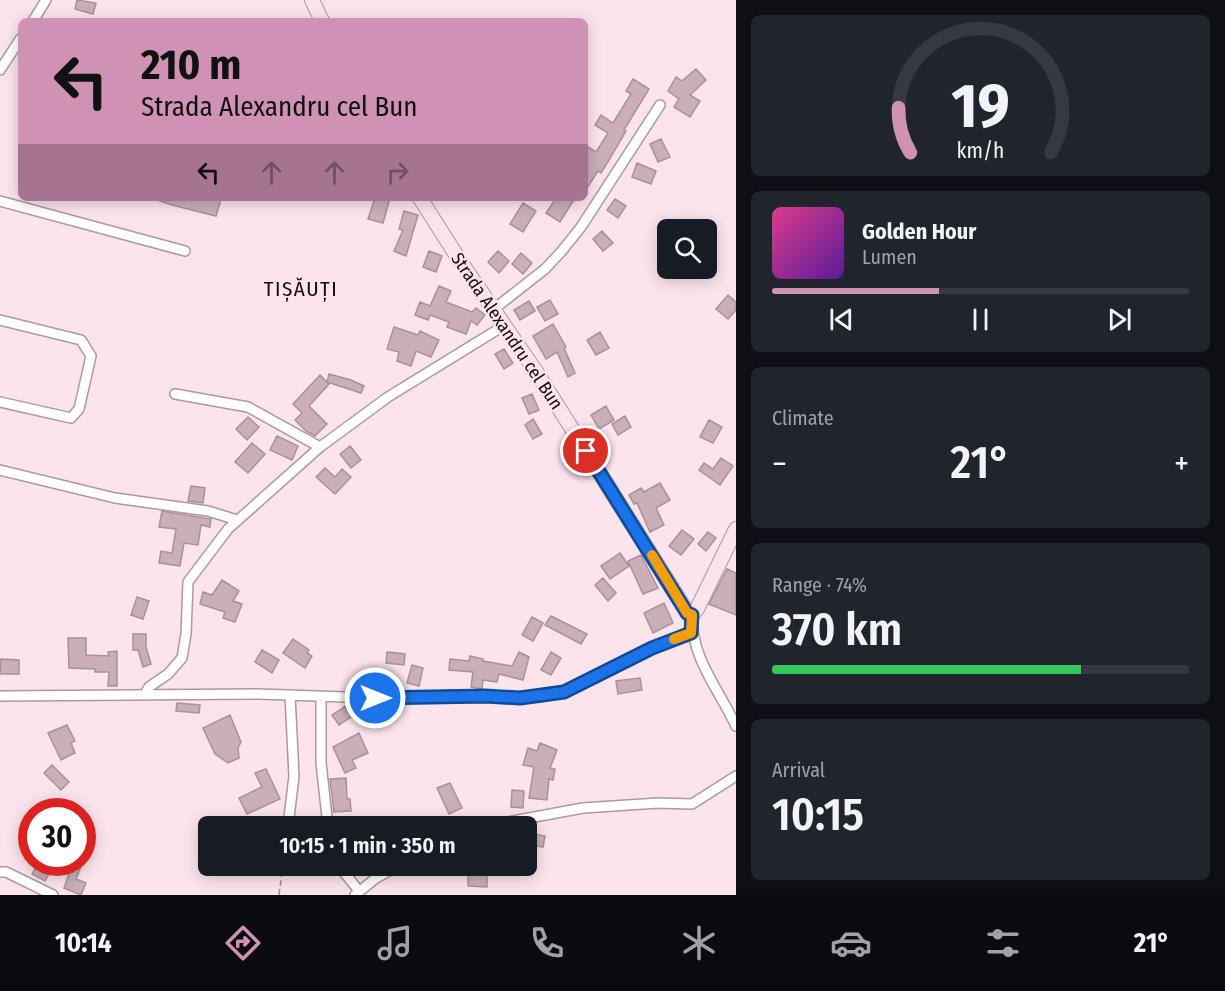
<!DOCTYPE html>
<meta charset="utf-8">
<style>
:root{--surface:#171b24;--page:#20242c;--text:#f1f3f6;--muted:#9ea1a6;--line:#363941;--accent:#cf92b4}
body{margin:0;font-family:"Fira Sans Condensed",sans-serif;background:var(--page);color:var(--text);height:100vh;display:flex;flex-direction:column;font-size:22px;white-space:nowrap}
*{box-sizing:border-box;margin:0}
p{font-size:20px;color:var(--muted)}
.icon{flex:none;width:33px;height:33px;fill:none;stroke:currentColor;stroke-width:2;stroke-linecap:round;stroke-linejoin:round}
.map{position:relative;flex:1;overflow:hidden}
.panel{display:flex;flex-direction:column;gap:15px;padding:15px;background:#0d0f14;width:489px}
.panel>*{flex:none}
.banner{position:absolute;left:18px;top:18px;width:570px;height:183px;border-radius:9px;box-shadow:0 3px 15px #0003;background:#cf92b4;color:#111;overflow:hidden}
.buttons{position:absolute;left:657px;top:219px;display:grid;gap:12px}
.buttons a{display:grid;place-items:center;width:60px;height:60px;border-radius:9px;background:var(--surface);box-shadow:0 3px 15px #0003;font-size:30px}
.speed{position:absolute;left:18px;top:798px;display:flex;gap:12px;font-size:30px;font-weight:700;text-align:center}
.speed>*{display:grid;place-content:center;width:78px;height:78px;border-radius:50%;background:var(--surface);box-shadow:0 3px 15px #0003;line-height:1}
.speed .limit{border:9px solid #d22;background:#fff;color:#111}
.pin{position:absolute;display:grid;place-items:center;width:51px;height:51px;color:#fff;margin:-26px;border:3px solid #fff;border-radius:50%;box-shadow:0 2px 6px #0007}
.me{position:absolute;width:66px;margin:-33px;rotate:90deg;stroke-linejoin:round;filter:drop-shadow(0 0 4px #0008)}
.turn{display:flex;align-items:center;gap:21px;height:126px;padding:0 24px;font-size:27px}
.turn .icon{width:78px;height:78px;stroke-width:2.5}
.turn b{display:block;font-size:42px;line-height:51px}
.lanes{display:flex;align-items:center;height:57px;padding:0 24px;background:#0003;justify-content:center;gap:30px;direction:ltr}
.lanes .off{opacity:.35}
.big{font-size:45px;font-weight:600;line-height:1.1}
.panel .tile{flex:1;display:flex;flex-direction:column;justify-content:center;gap:9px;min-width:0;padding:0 21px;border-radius:9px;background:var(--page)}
.panel .dial{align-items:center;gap:0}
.dial svg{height:156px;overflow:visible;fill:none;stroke:var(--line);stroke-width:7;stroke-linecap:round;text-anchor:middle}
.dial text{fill:var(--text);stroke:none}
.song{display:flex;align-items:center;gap:18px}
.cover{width:72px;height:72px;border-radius:9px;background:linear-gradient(135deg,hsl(330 70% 55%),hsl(270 70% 35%))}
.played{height:6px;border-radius:3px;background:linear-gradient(90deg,var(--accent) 40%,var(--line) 40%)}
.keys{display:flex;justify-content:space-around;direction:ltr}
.heat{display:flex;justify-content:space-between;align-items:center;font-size:33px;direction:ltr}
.charge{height:9px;border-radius:4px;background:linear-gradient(90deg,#34c759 74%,var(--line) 0)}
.trip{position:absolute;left:198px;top:816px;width:339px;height:60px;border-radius:9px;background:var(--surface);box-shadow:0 3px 15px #0003;font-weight:600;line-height:60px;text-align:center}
.dock{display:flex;height:96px;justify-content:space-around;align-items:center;background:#090b0e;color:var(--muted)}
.dock .icon{width:42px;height:42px}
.dock .current{color:var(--accent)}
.dock b{font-size:27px;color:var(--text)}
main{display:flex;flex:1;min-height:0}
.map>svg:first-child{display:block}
.building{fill:#caaeb8;stroke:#aa9099;stroke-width:1.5}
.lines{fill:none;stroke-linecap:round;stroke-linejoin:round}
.street-casing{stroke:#b0969f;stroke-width:12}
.secondary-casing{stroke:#b0969f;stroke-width:16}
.path{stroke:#9d8b91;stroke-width:1.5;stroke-dasharray:6 3;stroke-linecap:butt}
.street{stroke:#fff;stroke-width:9}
.secondary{stroke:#fce3ed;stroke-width:14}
.route-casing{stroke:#114b97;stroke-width:15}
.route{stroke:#1a73e8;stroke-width:10}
.slow{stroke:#f59e0b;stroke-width:10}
.labels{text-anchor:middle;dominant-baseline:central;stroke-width:5;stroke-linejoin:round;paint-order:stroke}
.street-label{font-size:18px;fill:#140b0f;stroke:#fce4ec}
.quarter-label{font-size:21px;letter-spacing:1.5px;fill:#140b0f;stroke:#fce4ec}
</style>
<main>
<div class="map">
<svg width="736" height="895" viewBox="0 0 736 895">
<rect width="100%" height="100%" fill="#fce4ec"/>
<path class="building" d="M 77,0 L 96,3 L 93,14 L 75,9 Z
M 696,69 L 706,80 L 690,95 L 700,101 L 690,117 L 674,107 L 679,99 L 668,91 L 676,77 L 682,81 Z
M 633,79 L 649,89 L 624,130 L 626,131 L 609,160 L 601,173 L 598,171 L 585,191 L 585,145 L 596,152 L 608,133 L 595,125 L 601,115 L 613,123 L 631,94 L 626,91 Z
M 661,139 L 670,157 L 658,162 L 650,144 Z
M 637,163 L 656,171 L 651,184 L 632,177 Z
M 157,198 L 216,198 L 221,199 L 216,216 L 172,205 L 157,200 Z
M 375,198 L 390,198 L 383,223 L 368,219 Z
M 556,198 L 575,198 L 560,222 L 546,213 Z
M 615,199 L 626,206 L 618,218 L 607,210 Z
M 523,203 L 536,211 L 523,232 L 510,224 Z
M 404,211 L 418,215 L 406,256 L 394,251 L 403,230 L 399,229 Z
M 602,231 L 613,243 L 603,251 L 593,239 Z
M 429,251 L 442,256 L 436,272 L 423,267 Z
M 498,251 L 509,261 L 499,273 L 488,262 Z
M 521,253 L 532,263 L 523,274 L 512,264 Z
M 439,286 L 451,291 L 446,302 L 472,312 L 476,308 L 485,315 L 477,325 L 471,321 L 466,334 L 447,327 L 449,322 L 430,315 L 428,320 L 415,315 L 420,302 L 430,306 Z
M 728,295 L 736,302 L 736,310 L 728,319 L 716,309 Z
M 550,300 L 558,314 L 545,321 L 537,307 Z
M 529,301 L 535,311 L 520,320 L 514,310 Z
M 553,324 L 566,347 L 564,348 L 575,373 L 568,377 L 557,352 L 546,359 L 533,336 Z
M 394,327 L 418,335 L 420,331 L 439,340 L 431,357 L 416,351 L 411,366 L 397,361 L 399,352 L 387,349 Z
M 600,332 L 609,348 L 596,355 L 587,340 Z
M 504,349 L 513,363 L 504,369 L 495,354 Z
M 329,374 L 351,380 L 364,386 L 361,393 L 327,382 Z
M 320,375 L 329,384 L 309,406 L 327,424 L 315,436 L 306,431 L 295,420 L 302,413 L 293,404 Z
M 532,394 L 539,410 L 529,414 L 522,398 Z
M 606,406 L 614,420 L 599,429 L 591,415 Z
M 625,416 L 631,427 L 618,435 L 612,424 Z
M 248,417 L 259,427 L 247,440 L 236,429 Z
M 533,419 L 542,434 L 533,439 L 525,425 Z
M 709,420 L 722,427 L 713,443 L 700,437 Z
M 277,436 L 298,446 L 292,460 L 270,450 Z
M 252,443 L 265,454 L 248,473 L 235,462 Z
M 350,446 L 361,460 L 351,468 L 340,454 Z
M 721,458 L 733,466 L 720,485 L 699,470 L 704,463 L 713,469 Z
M 325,468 L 335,477 L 342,469 L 351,477 L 335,494 L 316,477 Z
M 660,483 L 670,500 L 656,508 L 664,525 L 650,532 L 637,503 L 634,504 L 629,495 L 641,488 L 644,492 Z
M 191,486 L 205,488 L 203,503 L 188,501 Z
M 162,511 L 211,519 L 210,527 L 201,525 L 198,545 L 184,543 L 180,566 L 159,563 L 161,551 L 172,553 L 176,529 L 159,527 Z
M 682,530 L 694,539 L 681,555 L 669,546 Z
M 708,532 L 716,538 L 706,551 L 698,544 Z
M 620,553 L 629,566 L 610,579 L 601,566 Z
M 641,555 L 658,588 L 643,594 L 628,561 Z
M 727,569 L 736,573 L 736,615 L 709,604 Z
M 603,578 L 616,593 L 608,601 L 595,585 Z
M 222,580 L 239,591 L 233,601 L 242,604 L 235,622 L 223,618 L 225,612 L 200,604 L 203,592 L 212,595 Z
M 137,597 L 149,601 L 143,619 L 131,615 Z
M 664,603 L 673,623 L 653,633 L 644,613 Z
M 551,616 L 587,634 L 581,644 L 545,625 Z
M 532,617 L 543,623 L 533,641 L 522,635 Z
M 133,634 L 146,634 L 146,647 L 151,664 L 143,667 L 138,650 L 133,650 Z
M 68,638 L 86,638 L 86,655 L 109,656 L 108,652 L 117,651 L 117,686 L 108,686 L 109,672 L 95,672 L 95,669 L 69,668 Z
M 293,639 L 309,650 L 307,653 L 312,656 L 305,668 L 283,653 Z
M 262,650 L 279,660 L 272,673 L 255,662 Z
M 387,652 L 405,654 L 404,665 L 386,663 Z
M 519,652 L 529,657 L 523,680 L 499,674 L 497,682 L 483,680 L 482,689 L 471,687 L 473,672 L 449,670 L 450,659 L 469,661 L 470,656 L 483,659 L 483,661 L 512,666 Z
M 551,652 L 561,658 L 551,675 L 541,670 Z
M 1,659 L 19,660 L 19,674 L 0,674 Z
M 412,665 L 423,668 L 419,686 L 407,683 Z
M 640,678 L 642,690 L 618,694 L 616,681 Z
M 177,703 L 200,705 L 199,713 L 176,711 Z
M 346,706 L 352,716 L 339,725 L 332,715 Z
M 230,715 L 241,742 L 238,748 L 239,758 L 228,763 L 215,754 L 203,728 Z
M 67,725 L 75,741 L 71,743 L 75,753 L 61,760 L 48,733 Z
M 359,733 L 368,753 L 352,760 L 356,768 L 345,773 L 333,747 Z
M 540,743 L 557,750 L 550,768 L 555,769 L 553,780 L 549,779 L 547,800 L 529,798 L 534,767 L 523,765 L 528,748 L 537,751 Z
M 52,765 L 69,782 L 61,790 L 44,773 Z
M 266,769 L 280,799 L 247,814 L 239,798 L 262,787 L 255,773 Z
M 346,778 L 347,799 L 350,799 L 351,811 L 334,812 L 330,779 Z
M 450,783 L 462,808 L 449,814 L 437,788 Z
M 512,790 L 524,791 L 523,808 L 511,807 Z
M 529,833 L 545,836 L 543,847 L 527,844 Z
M 58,862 L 83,862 L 76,879 L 86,883 L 81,895 L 64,888 L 71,868 Z
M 38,863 L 51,870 L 45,881 L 32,874 Z
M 468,874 L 487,874 L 487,887 L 468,886 Z"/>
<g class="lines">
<defs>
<path id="street" d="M 33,21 L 46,0
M 0,70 L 21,38
M 0,201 L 185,251
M 494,309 L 545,269 L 561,252 L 581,227 L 660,105
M 0,320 L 81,340 L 91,356 L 79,409 L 71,418 L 0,402
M 175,394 L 248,407 L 320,447
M 0,470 L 115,498 L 208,511 L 237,520
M 692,615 C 691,658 718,688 736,726
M 145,694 L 149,687 L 168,674 L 182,658 L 186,634 L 188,582 L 228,529 L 320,447 L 388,397 L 505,325
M 0,696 L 258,694 L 375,698 L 540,697 C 594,687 639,649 691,633
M 321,697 L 321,763 L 328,826
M 288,826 L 294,776 L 290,695
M 486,826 L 583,808 L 658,803 L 692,804 L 736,776
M 339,866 L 359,891
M 0,872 L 6,872 L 53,895
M 355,895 L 376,878 L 398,866"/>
<path id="secondary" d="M 312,0 L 322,21
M 420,198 L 460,261 L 535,370 L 689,615 L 692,615 L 697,609 L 736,529"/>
</defs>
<use href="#street" class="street-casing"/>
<use href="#secondary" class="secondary-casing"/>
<path class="path" d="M 279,895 L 283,866"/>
<use href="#street" class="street"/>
<use href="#secondary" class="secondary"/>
</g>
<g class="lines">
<defs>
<path id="route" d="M 375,698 L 485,696 L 520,698 L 564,692 L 652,648 L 691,633 L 692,615 L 687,613 L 586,451"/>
</defs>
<use href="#route" class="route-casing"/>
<use href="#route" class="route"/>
<path class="slow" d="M 652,555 L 687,613 L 692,615 L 691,633 L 674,639"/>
</g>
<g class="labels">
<g class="street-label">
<text transform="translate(507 331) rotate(56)">Strada Alexandru cel Bun</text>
</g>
<g class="quarter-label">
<text x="301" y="289">TIȘĂUȚI</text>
</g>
</g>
</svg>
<div class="buttons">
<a><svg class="icon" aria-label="search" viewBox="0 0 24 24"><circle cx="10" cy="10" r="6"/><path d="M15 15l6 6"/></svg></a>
</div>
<div class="speed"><div class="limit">30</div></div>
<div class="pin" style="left:586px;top:451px;background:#d93025"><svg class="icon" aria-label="arrive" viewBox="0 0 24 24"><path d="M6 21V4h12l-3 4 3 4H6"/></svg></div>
<svg class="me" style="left:375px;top:698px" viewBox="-20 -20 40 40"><circle r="17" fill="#1a73e8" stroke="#fff" stroke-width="3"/><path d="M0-11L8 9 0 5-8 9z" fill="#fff"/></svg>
<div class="trip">10:15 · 1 min · 350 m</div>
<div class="banner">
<div class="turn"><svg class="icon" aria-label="left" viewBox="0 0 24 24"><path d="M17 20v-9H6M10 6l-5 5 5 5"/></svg><div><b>210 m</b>Strada Alexandru cel Bun</div></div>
<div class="lanes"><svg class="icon" aria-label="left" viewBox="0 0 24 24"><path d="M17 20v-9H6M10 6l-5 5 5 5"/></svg><svg class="icon off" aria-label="ahead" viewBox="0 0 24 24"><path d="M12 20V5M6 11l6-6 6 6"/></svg><svg class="icon off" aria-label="ahead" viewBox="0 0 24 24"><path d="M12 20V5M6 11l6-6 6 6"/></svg><svg class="icon off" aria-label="right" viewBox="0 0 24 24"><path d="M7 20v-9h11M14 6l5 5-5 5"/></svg></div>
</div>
</div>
<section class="panel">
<div class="tile dial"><svg viewBox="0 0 100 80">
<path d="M14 69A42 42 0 1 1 86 69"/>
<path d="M14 69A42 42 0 0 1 8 46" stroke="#cf92b4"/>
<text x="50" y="56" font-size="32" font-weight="700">19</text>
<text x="50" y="72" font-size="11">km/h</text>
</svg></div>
<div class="tile">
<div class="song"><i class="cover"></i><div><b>Golden Hour</b><p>Lumen</p></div></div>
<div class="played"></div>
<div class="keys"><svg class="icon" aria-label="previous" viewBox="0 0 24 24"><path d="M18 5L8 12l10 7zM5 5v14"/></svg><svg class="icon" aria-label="pause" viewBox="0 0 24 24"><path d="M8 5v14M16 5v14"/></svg><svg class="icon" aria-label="next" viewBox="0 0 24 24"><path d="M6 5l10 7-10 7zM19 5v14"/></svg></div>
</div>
<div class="tile"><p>Climate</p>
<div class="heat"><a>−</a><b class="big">21°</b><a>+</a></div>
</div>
<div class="tile"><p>Range · 74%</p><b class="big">370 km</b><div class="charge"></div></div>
<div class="tile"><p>Arrival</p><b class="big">10:15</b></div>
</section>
</main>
<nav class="dock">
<b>10:14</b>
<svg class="icon current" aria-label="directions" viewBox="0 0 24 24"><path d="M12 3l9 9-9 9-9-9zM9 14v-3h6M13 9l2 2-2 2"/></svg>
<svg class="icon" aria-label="music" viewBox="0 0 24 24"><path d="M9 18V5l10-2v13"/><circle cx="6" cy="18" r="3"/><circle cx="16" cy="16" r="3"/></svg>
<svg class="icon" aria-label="phone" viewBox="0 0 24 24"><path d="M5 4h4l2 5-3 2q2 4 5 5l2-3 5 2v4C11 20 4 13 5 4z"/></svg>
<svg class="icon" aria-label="climate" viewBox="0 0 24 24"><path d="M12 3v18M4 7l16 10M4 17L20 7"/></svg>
<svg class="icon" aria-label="car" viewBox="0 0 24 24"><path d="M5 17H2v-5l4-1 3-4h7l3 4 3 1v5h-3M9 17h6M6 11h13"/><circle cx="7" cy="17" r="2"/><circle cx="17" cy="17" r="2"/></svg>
<svg class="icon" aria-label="filters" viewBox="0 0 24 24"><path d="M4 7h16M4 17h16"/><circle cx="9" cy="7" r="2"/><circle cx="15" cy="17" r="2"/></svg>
<b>21°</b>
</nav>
